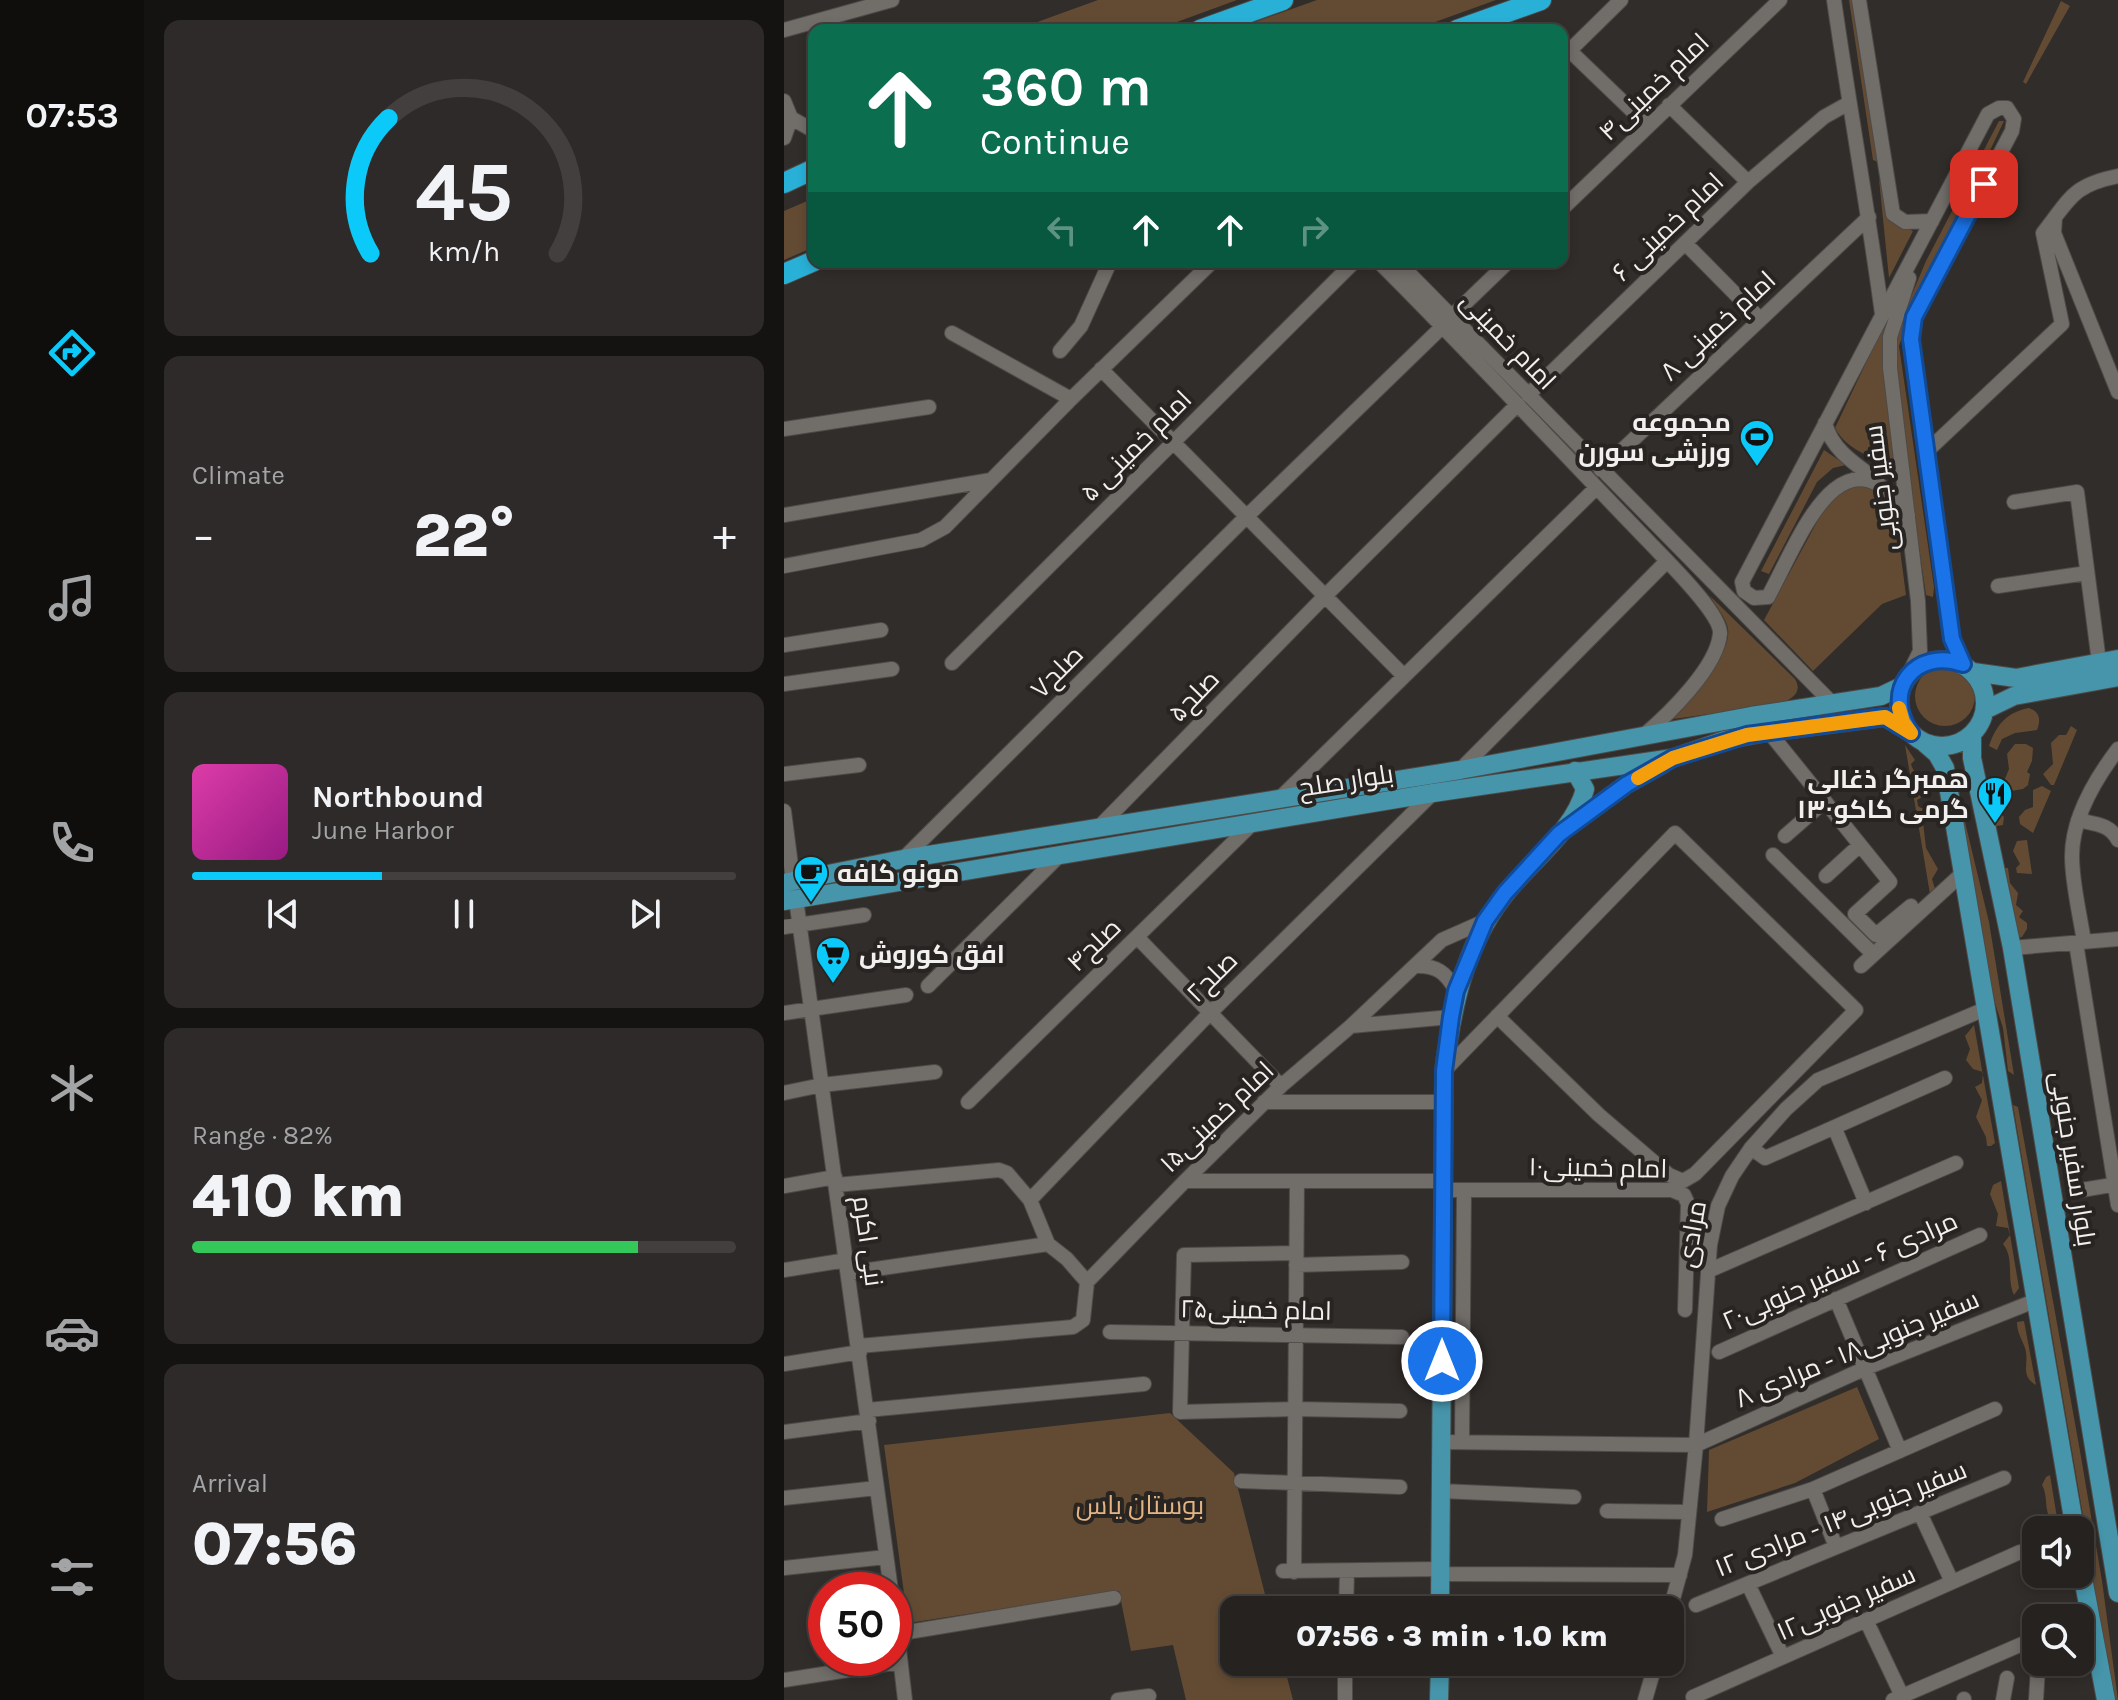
<!DOCTYPE html>
<meta charset="utf-8">
<style>
:root{--surface:#252220;--page:#2d2a29;--text:#f1f3f6;--muted:#a3a4a5;--line:#423f3e;--accent:#0bcafa}
body{margin:0;font-family:Karla,Cairo,sans-serif;background:var(--page);color:var(--text);height:100vh;display:flex;flex-direction:column;font-size:30px;white-space:nowrap}
*{box-sizing:border-box;margin:0}
p{font-size:26px;color:var(--muted)}
.icon{flex:none;width:44px;height:44px;fill:none;stroke:currentColor;stroke-width:2;stroke-linecap:round;stroke-linejoin:round}
.map{position:relative;flex:1;overflow:hidden}
.side{display:flex;flex-direction:column;gap:20px;padding:20px;background:#141312;width:640px}
.side>*{flex:none}
.banner{position:absolute;left:24px;top:24px;width:760px;height:244px;border-radius:16px;box-shadow:0 4px 12px #0003,0 0 0 2px var(--line);background:#0b6e4f;color:#fff;overflow:hidden}
.tools{position:absolute;left:1238px;top:1516px;display:grid;gap:16px}
.tools a{display:grid;place-items:center;width:72px;height:72px;border-radius:16px;background:var(--surface);box-shadow:0 4px 12px #0003,0 0 0 2px var(--line);font-size:40px}
.speed{position:absolute;left:24px;top:1572px;display:flex;gap:16px;font-size:40px;font-weight:700;text-align:center}
.speed>*{display:grid;place-content:center;width:104px;height:104px;border-radius:50%;background:var(--surface);box-shadow:0 4px 12px #0003,0 0 0 2px var(--line);line-height:1}
.speed .limit{border:12px solid #d22;background:#fff;color:#111}
.pin{position:absolute;display:grid;place-items:center;width:68px;height:68px;color:#fff;margin:-34px;border-radius:16px;box-shadow:0 4px 12px #0006}
.me{position:absolute;width:88px;margin:-44px;rotate:0deg;stroke-linejoin:round;filter:drop-shadow(0 0 6px #0008)}
.turn{display:flex;align-items:center;gap:28px;height:168px;padding:0 40px;font-size:36px}
.turn .icon{width:104px;height:104px;stroke-width:2.5}
.turn b{display:block;font-size:56px;line-height:68px}
.lanes{display:flex;align-items:center;height:76px;padding:0 40px;background:#0003;justify-content:center;gap:40px;direction:ltr}
.lanes .off{opacity:.35}
.big{font-size:60px;font-weight:800;line-height:1.1}
.side .widget{flex:1;display:flex;flex-direction:column;justify-content:center;gap:12px;min-width:0;padding:0 28px;border-radius:16px;background:var(--page)}
.side .dial{align-items:center;gap:0}
.dial svg{height:208px;overflow:visible;fill:none;stroke:var(--line);stroke-width:7;stroke-linecap:round;text-anchor:middle}
.dial text{fill:var(--text);stroke:none}
.song{display:flex;align-items:center;gap:24px}
.cover{width:96px;height:96px;border-radius:12px;background:linear-gradient(135deg,hsl(320 70% 55%),hsl(310 70% 35%))}
.played{height:8px;border-radius:4px;background:linear-gradient(90deg,var(--accent) 35%,var(--line) 35%)}
.keys{display:flex;justify-content:space-around;direction:ltr}
.heat{display:flex;justify-content:space-between;align-items:center;font-size:44px;direction:ltr}
.charge{height:12px;border-radius:6px;background:linear-gradient(90deg,#34c759 82%,var(--line) 0)}
.trip{position:absolute;left:436px;top:1596px;width:464px;height:80px;border-radius:16px;background:var(--surface);box-shadow:0 4px 12px #0003,0 0 0 2px var(--line);font-weight:800;line-height:80px;text-align:center}
main{display:flex;flex:1;min-height:0}
.menu{display:flex;flex-direction:column;width:144px;justify-content:space-around;align-items:center;background:#0f0e0d;color:var(--muted)}
.menu .icon{width:56px;height:56px}
.menu .selected{color:var(--accent)}
.menu b{font-size:36px;color:var(--text)}
.map>svg:first-child{display:block}
.green{fill:#634b33}
.lines{fill:none;stroke-linecap:round;stroke-linejoin:round}
.minor-casing{stroke:#4d4a48;stroke-width:16}
.major-casing{stroke:#4d4a48;stroke-width:20}
.highway-casing{stroke:#4d4a48;stroke-width:22}
.minor{stroke:#716d69;stroke-width:14}
.major{stroke:#4695ab;stroke-width:18}
.highway{stroke:#29b0d7;stroke-width:20}
.route-casing{stroke:#114b97;stroke-width:20}
.route{stroke:#1a73e8;stroke-width:14}
.slow{stroke:#f59e0b;stroke-width:14}
.labels{text-anchor:middle;dominant-baseline:central;stroke-width:8;stroke-linejoin:round;paint-order:stroke}
.street-label{font-size:26px;fill:#f2f0ee;stroke:#272421}
.poi-label{font-size:26px;font-weight:bold;fill:#f2f0ee;stroke:#272421;text-anchor:end}
.park-label{font-size:26px;fill:#e4b482;stroke:#272421}
</style>
<main>
<nav class="menu">
<b>07:53</b>
<svg class="icon selected" aria-label="directions" viewBox="0 0 24 24"><path d="M12 3l9 9-9 9-9-9zM9 14v-3h6M13 9l2 2-2 2"/></svg>
<svg class="icon" aria-label="music" viewBox="0 0 24 24"><path d="M9 18V5l10-2v13"/><circle cx="6" cy="18" r="3"/><circle cx="16" cy="16" r="3"/></svg>
<svg class="icon" aria-label="phone" viewBox="0 0 24 24"><path d="M5 4h4l2 5-3 2q2 4 5 5l2-3 5 2v4C11 20 4 13 5 4z"/></svg>
<svg class="icon" aria-label="climate" viewBox="0 0 24 24"><path d="M12 3v18M4 7l16 10M4 17L20 7"/></svg>
<svg class="icon" aria-label="car" viewBox="0 0 24 24"><path d="M5 17H2v-5l4-1 3-4h7l3 4 3 1v5h-3M9 17h6M6 11h13"/><circle cx="7" cy="17" r="2"/><circle cx="17" cy="17" r="2"/></svg>
<svg class="icon" aria-label="filters" viewBox="0 0 24 24"><path d="M4 7h16M4 17h16"/><circle cx="9" cy="7" r="2"/><circle cx="15" cy="17" r="2"/></svg>
</nav>
<section class="side">
<div class="widget dial"><svg viewBox="0 0 100 80">
<path d="M14 69A42 42 0 1 1 86 69"/>
<path d="M14 69A42 42 0 0 1 21 17" stroke="#0bcafa"/>
<text x="50" y="56" font-size="32" font-weight="700">45</text>
<text x="50" y="72" font-size="11">km/h</text>
</svg></div>
<div class="widget"><p>Climate</p>
<div class="heat"><a>−</a><b class="big">22°</b><a>+</a></div>
</div>
<div class="widget">
<div class="song"><i class="cover"></i><div><b>Northbound</b><p>June Harbor</p></div></div>
<div class="played"></div>
<div class="keys"><svg class="icon" aria-label="previous" viewBox="0 0 24 24"><path d="M18 5L8 12l10 7zM5 5v14"/></svg><svg class="icon" aria-label="pause" viewBox="0 0 24 24"><path d="M8 5v14M16 5v14"/></svg><svg class="icon" aria-label="next" viewBox="0 0 24 24"><path d="M6 5l10 7-10 7zM19 5v14"/></svg></div>
</div>
<div class="widget"><p>Range · 82%</p><b class="big">410 km</b><div class="charge"></div></div>
<div class="widget"><p>Arrival</p><b class="big">07:56</b></div>
</section>
<div class="map">
<svg width="1334" height="1700" viewBox="0 0 1334 1700">
<rect width="100%" height="100%" fill="#312d2a"/>
<path class="green" d="M 314,0 L 453,0 L 371,30 L 231,30 Z
M 533,0 L 712,0 L 629,30 L 449,30 Z
M 1065,0 L 1071,0 L 1094,162 L 1089,160 Z
M 1277,1 L 1286,6 L 1242,84 L 1239,82 Z
M 1215,121 L 1220,121 L 1184,197 L 1133,292 L 1115,346 L 1150,587 L 1149,597 L 1142,595 L 1112,390 L 1109,353 L 1113,330 L 1142,261 Z
M 1095,179 L 1107,221 L 1129,231 L 1105,278 Z
M 30,198 L 30,247 L 0,260 L 0,211 Z
M 1119,285 L 1099,349 L 1114,475 C 1093,455 1066,455 1051,428 Z
M 1040,450 L 1062,465 L 1049,468 L 1033,482 L 985,574 L 977,571 Z
M 1080,482 L 1097,490 L 1110,505 L 1122,595 L 1098,604 L 1029,671 L 980,620 L 1047,496 Z
M 926,596 L 1011,679 C 1019,692 1008,699 997,704 L 889,719 C 906,702 948,653 944,629 C 942,617 932,607 926,596 Z
M1131 696a30 30 0 1 1 60 0a30 30 0 1 1-60 0Z
M 1245,708 C 1256,712 1257,720 1253,730 L 1231,733 L 1218,739 L 1213,750 L 1205,746 C 1212,725 1223,712 1245,708 Z
M 1287,726 L 1293,730 L 1270,785 L 1267,785 L 1259,774 L 1269,764 L 1267,743 L 1275,735 L 1282,735 Z
M 1231,744 L 1242,744 L 1249,748 L 1248,761 L 1243,772 L 1246,774 L 1244,785 L 1239,789 L 1227,791 L 1220,781 L 1225,769 L 1223,754 Z
M 1121,745 L 1131,760 L 1127,764 C 1129,773 1138,777 1140,787 L 1137,790 L 1140,796 L 1133,800 L 1134,806 L 1137,808 L 1142,808 L 1139,822 L 1142,848 L 1154,869 L 1148,879 L 1151,889 L 1146,894 Z
M 1204,782 L 1216,784 L 1222,799 L 1215,812 L 1220,817 L 1219,825 L 1212,826 Z
M 1258,786 L 1267,791 L 1249,833 L 1236,824 L 1235,817 L 1241,810 L 1249,807 L 1249,790 Z
M 1175,797 L 1205,922 L 1230,1075 L 1224,1071 L 1219,1028 L 1211,1003 L 1171,800 Z
M 1243,840 L 1248,874 L 1233,873 L 1232,868 L 1236,864 L 1229,851 L 1233,841 Z
M 1219,868 L 1224,868 L 1226,883 L 1234,893 L 1232,905 L 1239,911 L 1235,917 L 1243,923 L 1243,929 L 1238,937 L 1230,938 Z
M 1190,1025 L 1211,1143 L 1207,1146 L 1203,1146 L 1202,1137 L 1192,1117 L 1198,1100 L 1191,1087 L 1198,1083 L 1199,1072 L 1189,1069 L 1182,1060 L 1186,1049 L 1181,1036 Z
M 1229,1105 L 1234,1107 L 1296,1451 L 1318,1581 L 1334,1700 L 1326,1700 L 1303,1539 Z
M 1217,1181 L 1235,1288 L 1230,1295 C 1222,1278 1231,1259 1219,1244 L 1226,1235 L 1224,1228 L 1212,1226 L 1214,1214 L 1206,1194 L 1209,1185 Z
M 1240,1321 L 1252,1385 C 1235,1375 1246,1364 1241,1348 C 1238,1339 1233,1333 1233,1322 Z
M 1073,1387 L 1095,1439 L 1011,1483 L 923,1512 L 925,1450 Z
M 386,1413 L 450,1473 L 485,1610 L 450,1610 L 450,1662 L 499,1662 L 509,1700 L 402,1700 L 389,1645 L 347,1651 L 335,1591 L 124,1623 L 100,1445 Z
M 1266,1475 L 1275,1530 L 1267,1528 L 1269,1523 C 1259,1511 1265,1498 1258,1485 L 1262,1477 Z"/>
<g class="lines">
<defs>
<path id="minor" d="M 1050,0 C 1065,105 1084,209 1098,314
M 1075,0 L 1109,214 L 1121,222 L 1148,221
M 0,30 L 108,0
M 786,51 L 864,126
M 778,58 L 837,0
M 0,101 L 7,118
M 885,105 L 964,182
M 7,118 L 30,131
M 0,138 L 7,118
M 778,209 L 996,0
M 1271,218 L 1270,233 L 1334,392
M 902,244 L 976,319
M 595,262 C 687,354 776,450 866,543 C 881,559 938,614 936,634 C 933,667 885,714 860,735
M 614,262 L 1048,703
M 667,317 L 724,262
M 168,333 L 287,399
M 276,351 L 297,326 L 326,262
M 317,369 L 620,676
M 744,395 L 964,182 L 1040,117 L 1065,103
M 1041,423 C 1048,450 1071,464 1093,480
M 0,429 L 145,407
M 1141,453 L 1278,324 L 1259,233 C 1286,199 1288,185 1334,176
M 817,470 L 1085,217
M 1230,502 L 1293,492 L 1315,662
M 0,515 L 207,480
M 1124,515 C 1057,418 1014,543 984,597 L 970,598 L 960,591 L 958,582 L 1204,114 L 1215,108 L 1223,108 L 1230,119 L 1228,131 L 1130,317 L 1127,339 L 1168,639 L 1179,664
M 0,566 L 137,540 L 161,527 L 287,399 L 428,262
M 1214,586 L 1303,573
M 0,645 L 97,630
M 168,663 L 570,262
M 1122,680 L 1136,651 L 1134,601 L 1106,368 L 1106,337 L 1125,278
M 0,684 L 108,669
M 985,732 L 1106,882 L 1071,914 L 1092,935 L 1127,906
M 676,770 L 883,561
M 0,774 L 75,765
M 494,800 L 812,488
M 0,811 L 9,881
M 1294,820 C 1311,824 1326,824 1334,840
M 314,828 L 540,597 L 733,405
M 1001,836 L 1041,801
M 989,855 L 1089,954
M 119,859 L 461,518 L 658,327
M 1042,876 L 1076,845
M 12,899 L 107,1590
M 0,927 L 80,915
M 353,937 L 497,1086
M 1300,942 C 1296,914 1288,884 1288,856 C 1288,818 1312,778 1334,749
M 1292,943 L 1334,1205
M 1228,948 L 1334,939
M 631,966 C 652,965 662,972 672,991
M 1077,966 L 1180,872
M 144,986 L 275,856
M 0,1013 L 122,995
M 567,1026 L 667,1017
M 660,1071 L 891,833 L 1072,1010 L 911,1174 L 899,1181 L 885,1175 L 815,1115 L 713,1016
M 0,1093 L 38,1085 L 151,1072
M 184,1102 L 469,823
M 480,1102 L 659,1102
M 1051,1129 L 1082,1203
M 967,1148 L 981,1158 L 1161,1078
M 401,1181 L 659,1181
M 52,1185 L 215,1170 L 223,1173 L 246,1200 L 264,1244 L 283,1259 L 303,1282
M 0,1186 L 51,1177
M 659,1190 L 888,1190 L 900,1195 L 904,1204 L 901,1310
M 1292,1191 L 1334,1184
M 246,1200 L 426,1013 L 649,793
M 512,1253 L 400,1255 L 396,1412 L 511,1409 L 616,1411
M 512,1265 L 618,1262
M 0,1270 L 63,1260
M 924,1271 L 1172,1163
M 64,1273 L 264,1244
M 1052,1299 L 1116,1451
M 326,1332 L 618,1337
M 75,1346 L 289,1327 L 299,1320 L 303,1282 L 401,1181 L 497,1086 L 567,1026 L 658,940 L 701,921
M 935,1352 L 1196,1235
M 0,1364 L 76,1352
M 83,1410 L 360,1384
M 0,1432 L 85,1421
M 657,1442 L 912,1445 L 1082,1368 L 1253,1300
M 678,1442 L 680,1190
M 457,1481 L 616,1487
M 1029,1489 L 1052,1547
M 657,1491 L 790,1497
M 0,1498 L 93,1488
M 823,1511 L 904,1512
M 1136,1513 L 1168,1582
M 938,1519 L 1029,1489 L 1211,1409
M 0,1568 L 102,1557
M 499,1571 L 656,1569
M 510,1572 L 513,1181
M 656,1574 L 896,1575
M 964,1584 L 999,1657
M 912,1605 L 1220,1478
M 110,1606 L 121,1700
M 562,1610 L 563,1571
M 886,1610 L 901,1555 L 912,1445 L 926,1245 L 934,1206 L 948,1176 L 967,1148 L 1002,1109 L 1034,1080 L 1201,1009
M 1082,1620 L 1118,1696
M 112,1634 L 330,1598
M 0,1680 L 116,1662
M 909,1697 L 1236,1552
M 334,1700 L 365,1696
M 561,1700 L 561,1662
M 861,1700 L 872,1662
M 1109,1700 L 1252,1638
M 1180,1700 L 1180,1699
M 1219,1700 L 1223,1678
M 1252,1700 L 1254,1667"/>
<path id="major" d="M1115 703a43 43 0 1 1 86 0a43 43 0 1 1-86 0Z
M 1189,672 L 1232,678 L 1334,659
M 1201,710 L 1230,696 L 1334,677
M 1188,734 L 1188,758 L 1228,948 L 1334,1593
M 1138,741 L 1153,754 L 1161,768 L 1291,1530
M 784,827 L 843,784 L 879,764
M 0,883 L 119,859 L 676,770 L 967,716 L 1097,696 L 1118,686
M 0,901 L 649,793 L 889,758 L 941,740 L 985,732 L 1101,717 L 1127,733
M 1296,1562 L 1322,1700
M 656,1610 L 660,1071 C 668,1009 680,947 719,897 C 745,862 790,832 801,789 L 791,771
M 655,1700 L 656,1662"/>
<path id="highway" d="M 416,30 L 499,0
M 673,30 L 757,0
M 0,183 L 30,169
M 0,274 L 30,261"/>
</defs>
<use href="#minor" class="minor-casing"/>
<use href="#major" class="major-casing"/>
<use href="#highway" class="highway-casing"/>
<use href="#minor" class="minor"/>
<use href="#major" class="major"/>
<use href="#highway" class="highway"/>
</g>
<g class="lines">
<defs>
<path id="route" d="M 658,1361 L 660,1071 L 667,1017 L 672,991 L 701,921 L 721,893 L 775,834 L 843,784 L 889,758 L 963,735 L 1076,720 L 1101,717 L 1127,733 C 1097,691 1131,647 1179,664 L 1168,639 L 1127,339 L 1130,317 L 1200,184"/>
</defs>
<use href="#route" class="route-casing"/>
<use href="#route" class="route"/>
<path class="slow" d="M 854,778 L 889,758 L 963,735 L 1101,717 L 1127,733 L 1119,722 L 1115,708"/>
</g>
<defs>
<symbol id="stadium-pin" viewBox="-11 -11 22 30"><path d="M0 17L-7.5 6A9.5 9.5 0 1 1 7.5 6Z" fill="#0bcafa" stroke="#272421"/><path d="M0-5a6.5 5 0 1 0 0 10a6.5 5 0 1 0 0-10ZM-3.5-1.8h7v3.6h-7Z" fill="#111"/></symbol>
<symbol id="restaurant-pin" viewBox="-11 -11 22 30"><path d="M0 17L-7.5 6A9.5 9.5 0 1 1 7.5 6Z" fill="#0bcafa" stroke="#272421"/><path d="M-5-6h1v4h1v-4h1v4h1v-4h1v5L-1.5 .5V6h-2V.5L-5-1ZM5-6V6H3V1.5H1.5Q1.5-4 5-6Z" fill="#111"/></symbol>
<symbol id="cafe-pin" viewBox="-11 -11 22 30"><path d="M0 17L-7.5 6A9.5 9.5 0 1 1 7.5 6Z" fill="#0bcafa" stroke="#272421"/><path d="M-5.5-4.5H6V0H3Q3 3.5 0 3.5H-2.5Q-5.5 3.5-5.5 0ZM3-3.2v2h1.7v-2ZM-6 4.5H4V6H-6Z" fill="#111"/></symbol>
<symbol id="supermarket-pin" viewBox="-11 -11 22 30"><path d="M0 17L-7.5 6A9.5 9.5 0 1 1 7.5 6Z" fill="#0bcafa" stroke="#272421"/><path d="M-6-5.5h2.5l.6 2H6L4.5 2H-2.5L-4.4-4H-6ZM-1.5 3.2a1.3 1.3 0 1 0 .1 0ZM3 3.2a1.3 1.3 0 1 0 .1 0Z" fill="#111"/></symbol>
</defs>
<g fill-rule="evenodd">
<use href="#stadium-pin" x="953" y="417" width="40" height="54"/>
<use href="#restaurant-pin" x="1191" y="774" width="40" height="54"/>
<use href="#cafe-pin" x="7" y="853" width="40" height="54"/>
<use href="#supermarket-pin" x="29" y="934" width="40" height="54"/>
</g>
<g class="labels">
<g class="street-label">
<text transform="translate(870 87) rotate(-44)">امام خمینی۴</text>
<text transform="translate(884 227) rotate(-44)">امام خمینی ۶</text>
<text transform="translate(934 326) rotate(-43)">امام خمینی ۸</text>
<text transform="translate(724 341) rotate(46)">امام خمینی</text>
<text transform="translate(352 446) rotate(-45)">امام خمینی ۵</text>
<text transform="translate(1097 488) rotate(-97)">سفیر جنوبی</text>
<text transform="translate(273 672) rotate(-45)">صلح۷</text>
<text transform="translate(410 696) rotate(-46)">صلح۵</text>
<text transform="translate(562 781) rotate(-9)">بلوار صلح</text>
<text transform="translate(310 945) rotate(-44)">صلح۴</text>
<text transform="translate(428 977) rotate(-45)">صلح۲</text>
<text transform="translate(433 1117) rotate(-44)">۱۵امام خمینی</text>
<text transform="translate(1289 1159) rotate(81)">بلوار سفیر جنوبی</text>
<text transform="translate(814 1168) rotate(1)">امام خمینی۱۰</text>
<text transform="translate(908 1234) rotate(-80)">مرادی</text>
<text transform="translate(84 1241) rotate(82)">نبی اکرم</text>
<text transform="translate(1056 1271) rotate(-24)">مرادی ۶ - سفیر جنوبی۲۰</text>
<text transform="translate(472 1310) rotate(1)">امام خمینی۲۵</text>
<text transform="translate(1073 1349) rotate(-23)">سفیر جنوبی۱۸ - مرادی ۸</text>
<text transform="translate(1057 1519) rotate(-22)">سفیر جنوبی۱۴ - مرادی ۱۲</text>
<text transform="translate(1062 1603) rotate(-24)">سفیر جنوبی۱۲</text>
</g>
<g class="poi-label">
<text x="947" y="422">مجموعه<tspan x="947" dy="30">ورزشی سورن</tspan></text>
<text x="1185" y="779">همبرگر ذغالی<tspan x="1185" dy="30">۱۳۰گرمی کاکو</tspan></text>
<text x="53" y="873" text-anchor="start">مونو کافه</text>
<text x="75" y="954" text-anchor="start">افق کوروش</text>
</g>
<g class="park-label">
<text x="356" y="1505">بوستان یاس</text>
</g>
</g>
</svg>
<div class="tools">
<a><svg class="icon" aria-label="sound" viewBox="0 0 24 24"><path d="M4 9h4l5-4v14l-5-4H4zM17 9q2 3 0 6"/></svg></a>
<a><svg class="icon" aria-label="search" viewBox="0 0 24 24"><circle cx="10" cy="10" r="6"/><path d="M15 15l6 6"/></svg></a>
</div>
<div class="speed"><div class="limit">50</div></div>
<div class="pin" style="left:1200px;top:184px;background:#d93025"><svg class="icon" aria-label="arrive" viewBox="0 0 24 24"><path d="M6 21V4h12l-3 4 3 4H6"/></svg></div>
<svg class="me" style="left:658px;top:1361px" viewBox="-20 -20 40 40"><circle r="17" fill="#1a73e8" stroke="#fff" stroke-width="3"/><path d="M0-11L8 9 0 5-8 9z" fill="#fff"/></svg>
<div class="trip">07:56 · 3 min · 1.0 km</div>
<div class="banner">
<div class="turn"><svg class="icon" aria-label="ahead" viewBox="0 0 24 24"><path d="M12 20V5M6 11l6-6 6 6"/></svg><div><b>360 m</b>Continue</div></div>
<div class="lanes"><svg class="icon off" aria-label="left" viewBox="0 0 24 24"><path d="M17 20v-9H6M10 6l-5 5 5 5"/></svg><svg class="icon" aria-label="ahead" viewBox="0 0 24 24"><path d="M12 20V5M6 11l6-6 6 6"/></svg><svg class="icon" aria-label="ahead" viewBox="0 0 24 24"><path d="M12 20V5M6 11l6-6 6 6"/></svg><svg class="icon off" aria-label="right" viewBox="0 0 24 24"><path d="M7 20v-9h11M14 6l5 5-5 5"/></svg></div>
</div>
</div>
</main>
